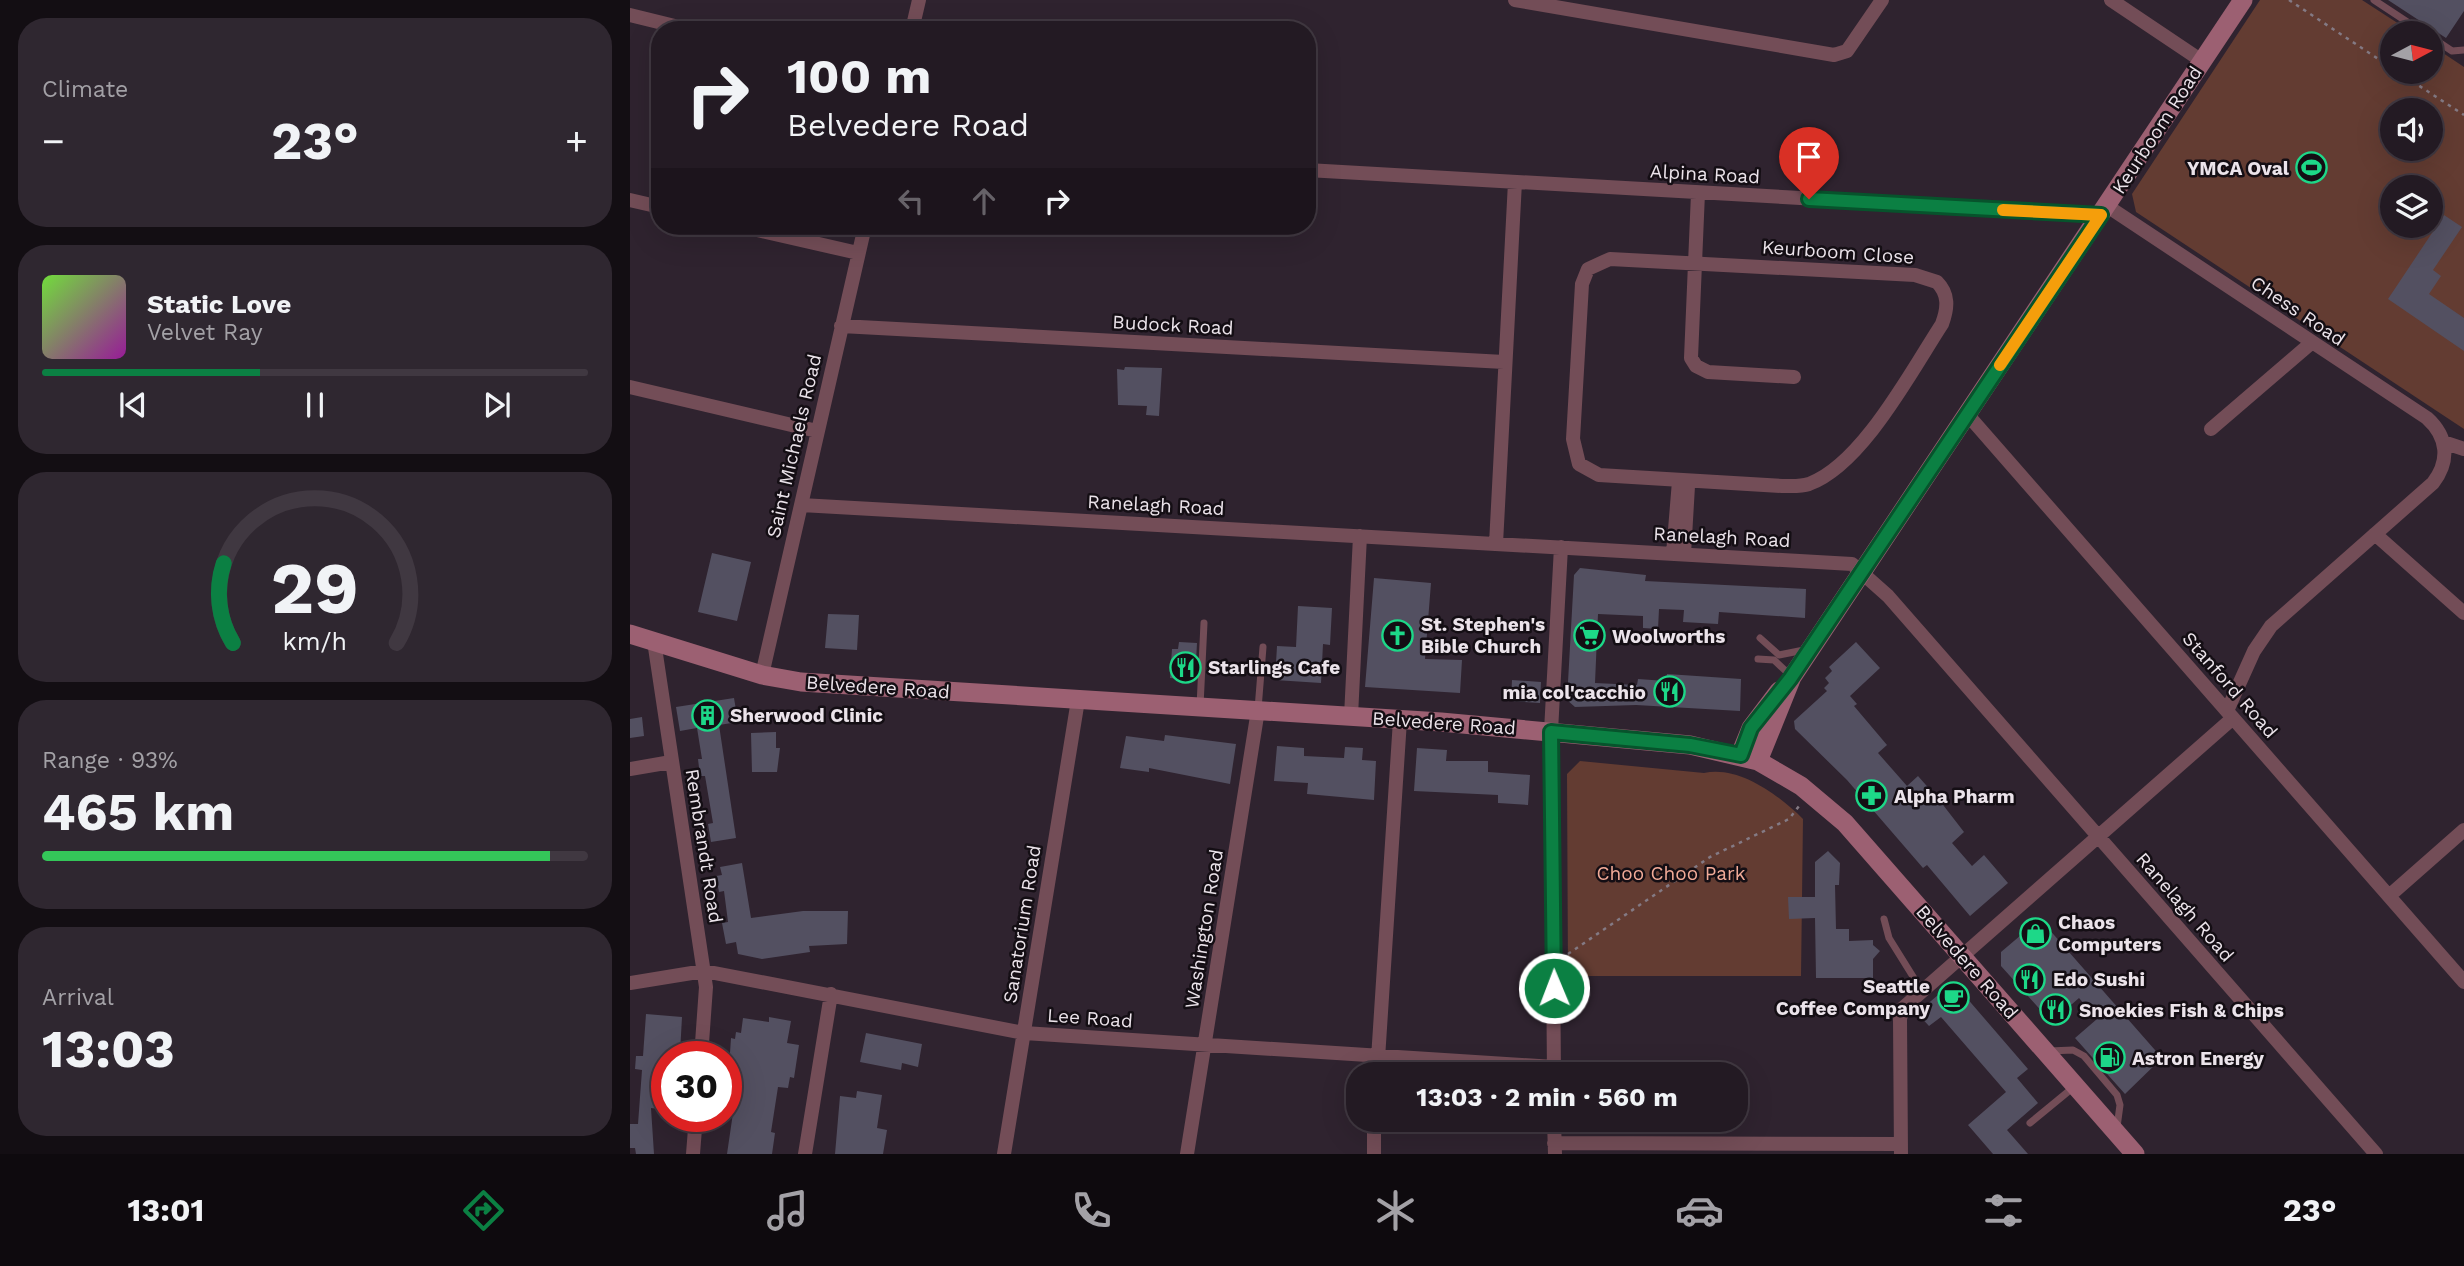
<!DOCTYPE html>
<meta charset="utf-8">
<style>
:root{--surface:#231a23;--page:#2f2730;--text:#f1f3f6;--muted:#a3a1a6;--line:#403841;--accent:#0b8043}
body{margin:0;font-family:"Work Sans",sans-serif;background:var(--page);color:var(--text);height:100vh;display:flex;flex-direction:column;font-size:26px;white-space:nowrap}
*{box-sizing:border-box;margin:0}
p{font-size:23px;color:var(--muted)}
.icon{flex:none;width:38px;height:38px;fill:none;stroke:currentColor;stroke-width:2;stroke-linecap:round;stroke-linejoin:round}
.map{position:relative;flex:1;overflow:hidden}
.panel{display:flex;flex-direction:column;gap:18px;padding:18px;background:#130e13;width:630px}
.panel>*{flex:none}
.top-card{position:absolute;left:21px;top:21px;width:665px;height:214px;border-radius:28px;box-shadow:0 7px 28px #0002,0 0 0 2px var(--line);background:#231a23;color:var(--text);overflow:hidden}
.needle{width:46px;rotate:83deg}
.tools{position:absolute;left:1750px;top:21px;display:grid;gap:14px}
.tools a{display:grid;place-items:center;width:63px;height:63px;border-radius:50%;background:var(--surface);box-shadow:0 7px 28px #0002,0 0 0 2px var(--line);font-size:35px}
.speed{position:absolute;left:21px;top:1041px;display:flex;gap:14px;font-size:35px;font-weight:700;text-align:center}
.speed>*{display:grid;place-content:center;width:91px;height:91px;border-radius:50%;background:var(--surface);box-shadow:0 7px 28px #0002,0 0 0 2px var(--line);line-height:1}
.speed .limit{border:10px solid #d22;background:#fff;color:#111}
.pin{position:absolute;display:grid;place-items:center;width:60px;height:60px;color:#fff;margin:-72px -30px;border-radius:50% 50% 50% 0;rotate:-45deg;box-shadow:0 0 7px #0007}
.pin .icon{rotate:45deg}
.me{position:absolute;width:77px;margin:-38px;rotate:359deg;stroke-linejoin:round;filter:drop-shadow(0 0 5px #0008)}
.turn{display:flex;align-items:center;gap:24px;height:147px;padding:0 21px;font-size:32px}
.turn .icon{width:91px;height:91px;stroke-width:2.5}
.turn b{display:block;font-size:49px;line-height:60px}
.lanes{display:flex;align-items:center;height:66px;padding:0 21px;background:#0003;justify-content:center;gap:35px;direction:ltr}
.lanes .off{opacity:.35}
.big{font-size:52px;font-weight:700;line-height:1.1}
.panel .card{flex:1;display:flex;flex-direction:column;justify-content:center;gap:10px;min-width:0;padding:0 24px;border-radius:28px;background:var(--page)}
.panel .dial{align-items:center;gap:0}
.dial svg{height:182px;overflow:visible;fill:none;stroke:var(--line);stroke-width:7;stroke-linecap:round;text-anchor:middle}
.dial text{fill:var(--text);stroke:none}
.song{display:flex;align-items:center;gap:21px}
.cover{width:84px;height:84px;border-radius:10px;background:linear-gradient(135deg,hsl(100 70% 55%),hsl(300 70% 35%))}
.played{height:7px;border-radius:4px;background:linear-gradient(90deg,var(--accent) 40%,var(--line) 40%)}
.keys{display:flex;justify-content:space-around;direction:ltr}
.heat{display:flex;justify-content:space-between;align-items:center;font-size:38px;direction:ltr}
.charge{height:10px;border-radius:5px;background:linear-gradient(90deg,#34c759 93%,var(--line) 0)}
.trip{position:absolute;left:716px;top:1062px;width:402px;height:70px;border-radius:28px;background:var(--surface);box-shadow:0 7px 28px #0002,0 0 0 2px var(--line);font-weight:700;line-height:70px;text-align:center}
.tabs{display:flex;height:112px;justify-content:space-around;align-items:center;background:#0e0a0e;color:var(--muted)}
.tabs .icon{width:49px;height:49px}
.tabs .active{color:var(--accent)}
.tabs b{font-size:32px;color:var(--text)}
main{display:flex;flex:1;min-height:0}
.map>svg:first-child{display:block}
.green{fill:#633c32;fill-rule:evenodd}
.building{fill:#535061}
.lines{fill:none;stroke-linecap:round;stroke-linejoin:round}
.path{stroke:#847a84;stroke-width:2.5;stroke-dasharray:3.5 5;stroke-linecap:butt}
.lane{stroke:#734d57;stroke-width:7}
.street{stroke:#734d57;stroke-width:14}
.secondary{stroke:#9c6072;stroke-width:19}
.route-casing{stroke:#07532c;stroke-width:18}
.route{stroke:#0b8043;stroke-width:12}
.slow{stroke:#f59e0b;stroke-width:12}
.labels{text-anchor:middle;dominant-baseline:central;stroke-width:5;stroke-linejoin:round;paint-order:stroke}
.street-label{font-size:19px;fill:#ebe3ea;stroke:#140e14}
.poi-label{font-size:19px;font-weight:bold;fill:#ebe3ea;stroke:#140e14;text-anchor:start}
.park-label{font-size:19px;fill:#f2ab98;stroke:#140e14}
</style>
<main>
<section class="panel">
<div class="card"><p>Climate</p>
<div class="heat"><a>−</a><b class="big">23°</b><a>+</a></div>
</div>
<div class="card">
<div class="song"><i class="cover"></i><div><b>Static Love</b><p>Velvet Ray</p></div></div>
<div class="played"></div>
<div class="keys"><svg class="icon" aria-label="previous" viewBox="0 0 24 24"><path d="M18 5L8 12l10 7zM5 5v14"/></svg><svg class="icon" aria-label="pause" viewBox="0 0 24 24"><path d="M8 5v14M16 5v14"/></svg><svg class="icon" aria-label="next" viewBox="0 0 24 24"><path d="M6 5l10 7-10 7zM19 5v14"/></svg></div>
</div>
<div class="card dial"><svg viewBox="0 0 100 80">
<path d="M14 69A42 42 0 1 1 86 69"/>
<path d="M14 69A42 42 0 0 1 10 34" stroke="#0b8043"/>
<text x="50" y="56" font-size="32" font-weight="700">29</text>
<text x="50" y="72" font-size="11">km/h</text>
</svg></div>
<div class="card"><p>Range · 93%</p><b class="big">465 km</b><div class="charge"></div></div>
<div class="card"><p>Arrival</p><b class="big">13:03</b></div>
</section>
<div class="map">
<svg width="1834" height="1154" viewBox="0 0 1834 1154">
<rect width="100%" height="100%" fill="#2f232f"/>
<path class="green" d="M 1630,0 L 1732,0 L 1783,33 L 1762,33 L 1762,72 L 1801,72 L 1801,45 L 1834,67 L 1834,429 L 1506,212 L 1502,194 ZM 1762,110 L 1801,110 L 1801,149 L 1762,149 ZM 1762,187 L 1801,187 L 1801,226 L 1762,226 Z
M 950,761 L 1074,773 C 1109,765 1150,796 1173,819 L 1171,976 L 938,976 L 937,774 Z"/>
<path class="building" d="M 1758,0 L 1834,0 L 1834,11 L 1816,38 Z
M 1814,215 L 1832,227 L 1803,270 L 1811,276 L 1799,294 L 1834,318 L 1834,351 L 1758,299 Z
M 495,367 L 532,368 L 529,416 L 516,415 L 517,406 L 488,405 L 487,369 L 494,370 Z
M 82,553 L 121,562 L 107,621 L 68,612 Z
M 950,568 L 1016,575 L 1015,581 L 1176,589 L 1175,618 L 1089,612 L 1088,624 L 1053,622 L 1054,610 L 1029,609 L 1028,629 L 1013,628 L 1013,616 L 968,614 L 965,683 L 1007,685 L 1008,679 L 1036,681 L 1037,674 L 1111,679 L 1110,711 L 1006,705 L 945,707 L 937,700 L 944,575 Z
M 744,578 L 801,583 L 795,659 L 832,660 L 830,693 L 735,687 Z
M 668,606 L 702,608 L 700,645 L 693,644 L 691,683 L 645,680 L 647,646 L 666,647 Z
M 198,614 L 229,615 L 227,650 L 195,648 Z
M 549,642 L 567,643 L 565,680 L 540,678 L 542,649 L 548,649 Z
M 1226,642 L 1250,668 L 1220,696 L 1227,704 L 1224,706 L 1257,745 L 1248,753 L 1277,786 L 1288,776 L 1310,801 L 1334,832 L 1322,843 L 1342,866 L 1354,855 L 1378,883 L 1340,916 L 1297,865 L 1293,868 L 1217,780 L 1165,729 L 1164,721 L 1197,691 L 1194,688 L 1199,683 L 1195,678 L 1202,671 L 1199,667 Z
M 882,680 L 911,682 L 910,703 L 881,701 Z
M 104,698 L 108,722 L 89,725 L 106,838 L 81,842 L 78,824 L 83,823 L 75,776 L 70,776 L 68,759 L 72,759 L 67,728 L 50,731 L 46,707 Z
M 12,717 L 14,736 L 0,738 L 0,719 Z
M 146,732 L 146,748 L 150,748 L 147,772 L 122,772 L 121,733 Z
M 535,735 L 606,744 L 600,784 L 519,768 L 519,772 L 490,768 L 496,736 L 534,741 Z
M 647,746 L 674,748 L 674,756 L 714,758 L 715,747 L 733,748 L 732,760 L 746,761 L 744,800 L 677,794 L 678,783 L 644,781 Z
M 787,748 L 817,750 L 816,761 L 858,761 L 858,772 L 900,775 L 898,805 L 868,803 L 868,795 L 784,791 Z
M 1198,851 L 1210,863 L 1209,885 L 1205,885 L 1206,929 L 1219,929 L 1219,941 L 1243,940 L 1243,945 L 1250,951 L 1243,959 L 1243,978 L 1186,978 L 1185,918 L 1159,919 L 1158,897 L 1185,897 L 1185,862 Z
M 112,863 L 121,918 L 173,911 L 218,911 L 217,944 L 179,946 L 180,952 L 132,959 L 108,954 L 106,942 L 96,944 L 92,923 L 98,922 L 94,891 L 89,892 L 86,876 L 92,875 L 90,867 Z
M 1410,919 L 1532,1058 L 1495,1094 L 1445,1038 L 1467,1019 L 1449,998 L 1426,1018 L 1420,1011 L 1415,1015 L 1371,966 L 1371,952 Z
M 1315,989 L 1329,989 L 1398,1069 L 1387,1078 L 1408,1103 L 1377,1130 L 1398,1154 L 1363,1154 L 1338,1125 L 1376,1092 L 1311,1017 L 1299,1026 L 1287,1013 Z
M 16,1014 L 52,1017 L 50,1053 L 37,1052 L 37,1110 L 21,1108 L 24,1154 L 6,1154 L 5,1148 L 0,1148 L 0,1124 L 8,1124 L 12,1070 L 5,1069 L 6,1056 L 13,1056 Z
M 139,1017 L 161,1021 L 157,1043 L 169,1045 L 164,1078 L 160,1077 L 158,1088 L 148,1087 L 141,1132 L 145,1133 L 142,1154 L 97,1154 L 103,1113 L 96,1112 L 101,1038 L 105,1039 L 106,1032 L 111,1033 L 113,1018 L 139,1022 Z
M 236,1033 L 292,1044 L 288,1067 L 272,1063 L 271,1070 L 230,1062 Z
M 227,1091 L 252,1095 L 247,1128 L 257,1130 L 253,1154 L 205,1154 L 210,1096 L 226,1098 Z"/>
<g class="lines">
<path class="path" d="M 1659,0 L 1762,68
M 1768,72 L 1834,115
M 938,954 L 1080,857 L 1159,819 L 1169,806"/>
<path class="lane" d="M 1744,0 L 1794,33
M 1801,37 L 1822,51 L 1834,50
M 1130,638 L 1149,655 L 1174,650
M 1128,659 L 1144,660 L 1161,676
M 570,706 L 574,623
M 628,709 L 633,647
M 1254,919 L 1259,938 L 1292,991
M 1419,1051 L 1443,1050 L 1454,1056 L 1487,1095 L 1490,1105 L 1487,1127
M 1400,1123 L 1445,1086"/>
<path class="street" d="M 885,0 L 1204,55 L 1217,51 L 1252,0
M 1481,0 L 1572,61
M 0,15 L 61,30
M 282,30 L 289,0
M 677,170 L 1471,215
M 1068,193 L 1061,358 L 1066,366 L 1078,372 L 1164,377
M 0,200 L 30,207
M 1477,206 L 1797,418 C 1818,437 1820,461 1803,483 L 1641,626 L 1624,651 L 1597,711
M 110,226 L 228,253
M 980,259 L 1285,275 L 1307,282 C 1319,294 1318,308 1312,324 C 1282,370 1232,465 1179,484 C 1170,487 1161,486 1152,486 L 969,475 L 949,464 L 943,439 L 952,284 L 958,269 Z
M 211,326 L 874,362
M 0,387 L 187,431
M 1337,414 L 1834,982
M 1581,429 L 1680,344
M 1813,442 L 1834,449
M 171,505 L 1222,564 L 1258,596 L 1746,1154
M 1745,534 L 1834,613
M 866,544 L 885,182
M 1043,554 L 1049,481
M 1054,554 L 1058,486
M 24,641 L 76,987 L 71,1057
M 132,675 L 235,226
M 721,716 L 730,536
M 0,769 L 41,762
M 1759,896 L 1834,830
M 0,983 L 74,971 L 394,1033 L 924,1067
M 747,1074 L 770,720
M 924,1074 L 921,731 L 931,547
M 744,1120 L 744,1154
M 924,1120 L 925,1154
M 924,1143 L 1271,1144
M 63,1154 L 66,1116
M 175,1154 L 201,994
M 374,1154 L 448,700
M 557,1154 L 628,710
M 1271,1154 L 1270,1019 L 1273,1008 L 1603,718"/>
<path class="secondary" d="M 0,634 L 132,675 L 171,682 L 811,722 L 1060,745 L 1128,761 L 1171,786 L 1215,823 L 1505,1154
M 1110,755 L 1121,728 L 1149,691
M 1128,761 L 1162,677 L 1613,0"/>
</g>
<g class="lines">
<defs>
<path id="route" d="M 924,988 L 921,732 L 1060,745 L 1111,755 L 1121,728 L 1160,679 L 1471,215 L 1179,199"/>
</defs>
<use href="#route" class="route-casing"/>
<use href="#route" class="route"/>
<path class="slow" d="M 1370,365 L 1471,215 L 1373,210"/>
</g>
<defs>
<symbol id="stadium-ring" viewBox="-11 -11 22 22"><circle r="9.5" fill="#140e14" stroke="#1dd888" stroke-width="1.5"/><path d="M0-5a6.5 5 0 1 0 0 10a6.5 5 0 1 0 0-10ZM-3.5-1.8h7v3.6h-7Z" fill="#1dd888"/></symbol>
<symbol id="church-ring" viewBox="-11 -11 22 22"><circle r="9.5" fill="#140e14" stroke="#1dd888" stroke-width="1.5"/><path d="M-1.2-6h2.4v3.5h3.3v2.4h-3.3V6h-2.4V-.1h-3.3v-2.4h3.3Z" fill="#1dd888"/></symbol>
<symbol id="supermarket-ring" viewBox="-11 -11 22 22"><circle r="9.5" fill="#140e14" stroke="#1dd888" stroke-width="1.5"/><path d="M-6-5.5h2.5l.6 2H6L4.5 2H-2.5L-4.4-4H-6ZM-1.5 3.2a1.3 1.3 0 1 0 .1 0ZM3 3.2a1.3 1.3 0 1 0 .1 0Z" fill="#1dd888"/></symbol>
<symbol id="restaurant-ring" viewBox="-11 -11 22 22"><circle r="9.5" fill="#140e14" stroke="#1dd888" stroke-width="1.5"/><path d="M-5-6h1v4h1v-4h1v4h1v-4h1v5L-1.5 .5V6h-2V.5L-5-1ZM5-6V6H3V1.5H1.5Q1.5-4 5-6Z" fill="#1dd888"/></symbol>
<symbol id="building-ring" viewBox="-11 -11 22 22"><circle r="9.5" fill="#140e14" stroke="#1dd888" stroke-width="1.5"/><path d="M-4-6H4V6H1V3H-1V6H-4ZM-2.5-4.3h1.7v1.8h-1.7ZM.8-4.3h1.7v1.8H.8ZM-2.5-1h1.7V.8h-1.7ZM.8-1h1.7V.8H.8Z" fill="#1dd888"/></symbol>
<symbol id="pharmacy-ring" viewBox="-11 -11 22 22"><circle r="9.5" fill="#140e14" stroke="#1dd888" stroke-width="1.5"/><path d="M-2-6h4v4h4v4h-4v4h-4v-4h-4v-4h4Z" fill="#1dd888"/></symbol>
<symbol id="shop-ring" viewBox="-11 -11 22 22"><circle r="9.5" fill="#140e14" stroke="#1dd888" stroke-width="1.5"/><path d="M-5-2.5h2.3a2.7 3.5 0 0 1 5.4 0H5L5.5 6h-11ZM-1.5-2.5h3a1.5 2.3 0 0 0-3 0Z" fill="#1dd888"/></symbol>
<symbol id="cafe-ring" viewBox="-11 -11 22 22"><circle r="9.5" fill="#140e14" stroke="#1dd888" stroke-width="1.5"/><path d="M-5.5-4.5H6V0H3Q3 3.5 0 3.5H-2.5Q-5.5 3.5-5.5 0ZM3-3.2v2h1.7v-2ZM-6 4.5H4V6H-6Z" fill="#1dd888"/></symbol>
<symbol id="fuel-ring" viewBox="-11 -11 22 22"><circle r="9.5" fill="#140e14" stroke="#1dd888" stroke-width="1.5"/><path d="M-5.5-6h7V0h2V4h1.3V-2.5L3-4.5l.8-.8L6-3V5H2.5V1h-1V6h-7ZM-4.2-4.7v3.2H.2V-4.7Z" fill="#1dd888"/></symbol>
</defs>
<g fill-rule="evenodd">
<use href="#stadium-ring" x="1664" y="150" width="35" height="35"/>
<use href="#church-ring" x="750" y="618" width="35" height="35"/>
<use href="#supermarket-ring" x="942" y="618" width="35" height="35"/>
<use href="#restaurant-ring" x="538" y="650" width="35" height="35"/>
<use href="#restaurant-ring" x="1022" y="674" width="35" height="35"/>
<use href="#building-ring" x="60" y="698" width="35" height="35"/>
<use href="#pharmacy-ring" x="1224" y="778" width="35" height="35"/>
<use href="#shop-ring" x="1388" y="916" width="35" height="35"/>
<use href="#restaurant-ring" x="1382" y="962" width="35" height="35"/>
<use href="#cafe-ring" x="1306" y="980" width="35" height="35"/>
<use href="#restaurant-ring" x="1408" y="992" width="35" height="35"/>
<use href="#fuel-ring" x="1462" y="1040" width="35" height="35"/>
</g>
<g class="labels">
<g class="street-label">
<text transform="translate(1527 130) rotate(-57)">Keurboom Road</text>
<text transform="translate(1075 174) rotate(3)">Alpina Road</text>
<text transform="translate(1208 252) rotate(4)">Keurboom Close</text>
<text transform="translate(1668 311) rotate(34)">Chess Road</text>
<text transform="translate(543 325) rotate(3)">Budock Road</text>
<text transform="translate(164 446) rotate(-77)">Saint Michaels Road</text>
<text transform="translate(526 505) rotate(3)">Ranelagh Road</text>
<text transform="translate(1092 537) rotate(3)">Ranelagh Road</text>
<text transform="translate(1600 685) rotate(49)">Stanford Road</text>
<text transform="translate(248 687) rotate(4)">Belvedere Road</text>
<text transform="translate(814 723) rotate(4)">Belvedere Road</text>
<text transform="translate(74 846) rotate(81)">Rembrandt Road</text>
<text transform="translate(1555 907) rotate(49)">Ranelagh Road</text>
<text transform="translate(392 924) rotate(-81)">Sanatorium Road</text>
<text transform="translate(574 929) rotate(-81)">Washington Road</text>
<text transform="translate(1337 962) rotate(49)">Belvedere Road</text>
<text transform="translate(460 1018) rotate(4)">Lee Road</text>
</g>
<g class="poi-label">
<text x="1659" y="168" text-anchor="end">YMCA Oval</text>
<text x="791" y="624">St. Stephen's<tspan x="791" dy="22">Bible Church</tspan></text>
<text x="982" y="636">Woolworths</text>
<text x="578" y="667">Starlings Cafe</text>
<text x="1016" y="692" text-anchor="end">mia col'cacchio</text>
<text x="100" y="715">Sherwood Clinic</text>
<text x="1264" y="796">Alpha Pharm</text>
<text x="1428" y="922">Chaos<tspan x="1428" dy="22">Computers</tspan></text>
<text x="1423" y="979">Edo Sushi</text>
<text x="1300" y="986" text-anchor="end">Seattle<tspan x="1300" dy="22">Coffee Company</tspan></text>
<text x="1449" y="1010">Snoekies Fish &amp; Chips</text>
<text x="1502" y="1058">Astron Energy</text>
</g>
<g class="park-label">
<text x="1041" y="873">Choo Choo Park</text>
</g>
</g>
</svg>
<div class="tools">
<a><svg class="needle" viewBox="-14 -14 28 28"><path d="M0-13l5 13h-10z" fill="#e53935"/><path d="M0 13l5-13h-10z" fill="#a3a1a6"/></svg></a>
<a><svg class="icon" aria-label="sound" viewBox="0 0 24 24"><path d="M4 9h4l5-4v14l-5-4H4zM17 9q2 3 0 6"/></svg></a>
<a><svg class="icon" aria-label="layers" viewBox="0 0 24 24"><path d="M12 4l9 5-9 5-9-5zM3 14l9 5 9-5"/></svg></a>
</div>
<div class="speed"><div class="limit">30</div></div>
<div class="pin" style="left:1179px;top:199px;background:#d93025"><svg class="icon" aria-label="arrive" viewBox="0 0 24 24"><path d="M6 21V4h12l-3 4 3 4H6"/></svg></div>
<svg class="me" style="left:924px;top:988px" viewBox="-20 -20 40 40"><circle r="17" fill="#0b8043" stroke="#fff" stroke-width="3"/><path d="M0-11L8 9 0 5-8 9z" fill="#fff"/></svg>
<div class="trip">13:03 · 2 min · 560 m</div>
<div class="top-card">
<div class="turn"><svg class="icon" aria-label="right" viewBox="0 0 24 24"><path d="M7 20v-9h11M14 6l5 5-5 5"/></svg><div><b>100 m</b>Belvedere Road</div></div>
<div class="lanes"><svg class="icon off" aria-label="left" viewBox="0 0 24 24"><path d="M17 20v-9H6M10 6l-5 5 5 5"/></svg><svg class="icon off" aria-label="ahead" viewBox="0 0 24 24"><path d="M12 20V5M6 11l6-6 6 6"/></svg><svg class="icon" aria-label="right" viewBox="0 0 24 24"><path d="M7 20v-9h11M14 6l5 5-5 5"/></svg></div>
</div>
</div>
</main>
<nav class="tabs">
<b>13:01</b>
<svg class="icon active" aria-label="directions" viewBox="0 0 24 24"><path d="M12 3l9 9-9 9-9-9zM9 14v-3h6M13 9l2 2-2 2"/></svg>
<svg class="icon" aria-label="music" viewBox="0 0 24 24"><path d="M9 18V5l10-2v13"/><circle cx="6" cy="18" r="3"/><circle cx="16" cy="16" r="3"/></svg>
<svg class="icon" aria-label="phone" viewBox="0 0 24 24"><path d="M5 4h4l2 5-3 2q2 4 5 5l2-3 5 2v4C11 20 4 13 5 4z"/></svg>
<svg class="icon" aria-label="climate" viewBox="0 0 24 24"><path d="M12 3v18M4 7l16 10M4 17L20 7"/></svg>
<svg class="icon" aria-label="car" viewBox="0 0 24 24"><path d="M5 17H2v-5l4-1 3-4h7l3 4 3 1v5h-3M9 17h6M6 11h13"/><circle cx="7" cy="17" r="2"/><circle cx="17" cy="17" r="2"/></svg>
<svg class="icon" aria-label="filters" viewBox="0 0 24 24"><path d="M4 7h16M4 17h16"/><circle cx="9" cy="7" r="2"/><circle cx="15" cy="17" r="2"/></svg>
<b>23°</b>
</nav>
